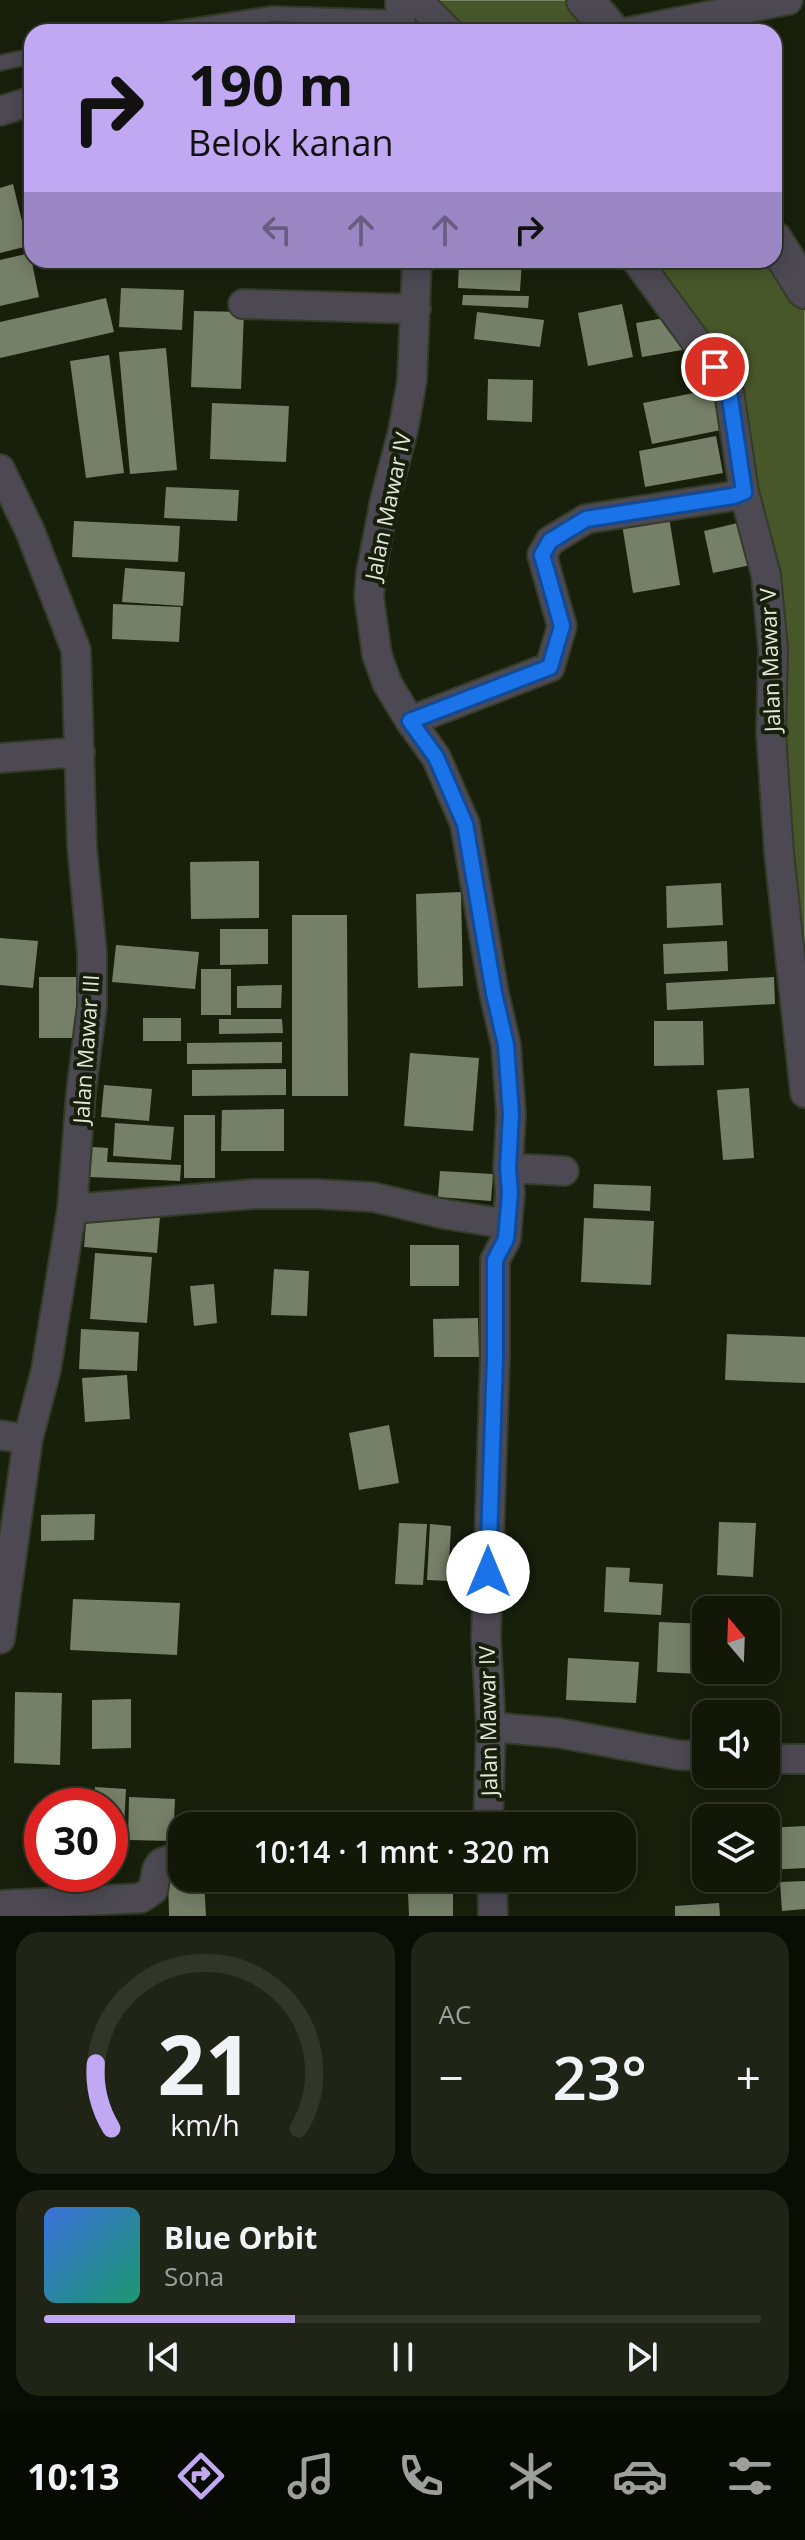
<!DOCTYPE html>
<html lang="id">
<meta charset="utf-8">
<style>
:root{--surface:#121708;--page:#1f2416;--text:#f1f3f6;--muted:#9c9f9c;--line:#313629;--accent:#c1a8f3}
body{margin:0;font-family:"Open Sans",sans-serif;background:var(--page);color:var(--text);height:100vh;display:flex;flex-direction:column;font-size:30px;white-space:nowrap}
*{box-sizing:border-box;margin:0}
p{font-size:26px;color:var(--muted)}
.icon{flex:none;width:44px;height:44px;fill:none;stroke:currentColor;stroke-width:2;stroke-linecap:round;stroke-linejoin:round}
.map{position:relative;height:1916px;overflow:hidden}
.side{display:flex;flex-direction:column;gap:16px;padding:16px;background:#0a0d04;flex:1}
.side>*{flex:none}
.top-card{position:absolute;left:24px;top:24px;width:758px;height:244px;border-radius:24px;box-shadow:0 4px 20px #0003,0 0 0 2px var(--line);background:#c1a8f3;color:#111;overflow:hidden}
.needle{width:52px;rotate:341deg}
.buttons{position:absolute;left:692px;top:1596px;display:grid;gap:16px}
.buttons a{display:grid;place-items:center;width:88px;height:88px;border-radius:16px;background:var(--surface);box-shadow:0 4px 20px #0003,0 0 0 2px var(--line);font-size:40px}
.speed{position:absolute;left:24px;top:1788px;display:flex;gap:16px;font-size:40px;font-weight:700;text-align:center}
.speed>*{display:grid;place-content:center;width:104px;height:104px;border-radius:50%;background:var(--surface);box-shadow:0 4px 20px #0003,0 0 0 2px var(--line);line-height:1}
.speed .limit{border:12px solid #d22;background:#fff;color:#111}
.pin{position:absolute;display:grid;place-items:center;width:68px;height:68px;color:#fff;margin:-34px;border:4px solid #fff;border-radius:50%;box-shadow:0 2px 8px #0007}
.me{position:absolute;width:88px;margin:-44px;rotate:0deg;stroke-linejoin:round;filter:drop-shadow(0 0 6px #0008)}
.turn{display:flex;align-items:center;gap:28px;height:168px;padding:0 32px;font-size:36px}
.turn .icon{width:104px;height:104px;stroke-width:2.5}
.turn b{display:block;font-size:56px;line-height:68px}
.lanes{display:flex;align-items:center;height:76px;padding:0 32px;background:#0003;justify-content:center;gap:40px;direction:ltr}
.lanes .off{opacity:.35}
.big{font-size:60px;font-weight:600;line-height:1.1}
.side .tile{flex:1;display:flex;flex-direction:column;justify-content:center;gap:12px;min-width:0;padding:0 28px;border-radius:24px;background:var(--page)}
.side .dial{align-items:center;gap:0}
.dial svg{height:208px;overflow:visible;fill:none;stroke:var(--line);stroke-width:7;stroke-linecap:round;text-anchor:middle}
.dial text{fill:var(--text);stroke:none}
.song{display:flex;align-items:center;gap:24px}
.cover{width:96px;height:96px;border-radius:12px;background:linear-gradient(135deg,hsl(220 70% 55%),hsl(160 70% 35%))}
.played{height:8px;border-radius:4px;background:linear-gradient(90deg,var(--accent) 35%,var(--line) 35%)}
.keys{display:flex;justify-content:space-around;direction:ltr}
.heat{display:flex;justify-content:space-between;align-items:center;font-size:44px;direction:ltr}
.side .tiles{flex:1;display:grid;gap:16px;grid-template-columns:1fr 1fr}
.tile:last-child{grid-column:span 2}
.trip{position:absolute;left:168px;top:1812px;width:468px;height:80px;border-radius:24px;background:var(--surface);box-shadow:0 4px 20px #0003,0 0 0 2px var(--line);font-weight:600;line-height:80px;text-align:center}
.tabs{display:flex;height:128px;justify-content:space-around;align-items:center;background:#070903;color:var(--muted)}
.tabs .icon{width:56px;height:56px}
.tabs .active{color:var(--accent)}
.tabs b{font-size:36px;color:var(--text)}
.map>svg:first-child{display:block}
.water{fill:#48572a;stroke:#76825f;stroke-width:2}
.building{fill:#768068}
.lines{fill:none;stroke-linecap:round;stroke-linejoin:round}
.service-casing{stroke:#343b28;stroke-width:18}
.minor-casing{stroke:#343b28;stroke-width:32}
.tertiary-casing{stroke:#343b28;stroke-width:40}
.service{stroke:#4c4953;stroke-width:14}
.minor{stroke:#4c4953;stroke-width:28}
.tertiary{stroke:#4c4953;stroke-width:36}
.route-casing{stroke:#114b97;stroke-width:20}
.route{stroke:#1a73e8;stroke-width:14}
.labels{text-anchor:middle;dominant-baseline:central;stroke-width:8;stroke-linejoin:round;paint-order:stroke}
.street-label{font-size:22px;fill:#e3e8db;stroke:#181f0b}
</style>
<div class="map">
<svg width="805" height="1916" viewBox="0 0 805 1916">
<rect width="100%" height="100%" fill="#181f0b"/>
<path class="water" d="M 417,0 L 586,0 L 612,32 L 449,32 Z
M 636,260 L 774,260 L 805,290 L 805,1093 L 773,649 L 728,385 Z"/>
<path class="building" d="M 13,184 L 28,246 L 0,253 L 0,188 Z
M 30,253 L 39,297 L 0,306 L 0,260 Z
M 163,260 L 200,260 L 200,262 L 164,267 Z
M 459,260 L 522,260 L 520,291 L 458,288 Z
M 121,288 L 184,290 L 182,330 L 119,327 Z
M 463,295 L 529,296 L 528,308 L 462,305 Z
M 106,298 L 114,332 L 0,358 L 0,322 Z
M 622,304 L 633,357 L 588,366 L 578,313 Z
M 194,311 L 244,312 L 241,389 L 191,387 Z
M 477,312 L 544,320 L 540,347 L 474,339 Z
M 676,316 L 682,350 L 642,357 L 636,323 Z
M 166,348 L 177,470 L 130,474 L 119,352 Z
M 109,355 L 124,473 L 86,478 L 70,361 Z
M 488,379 L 533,380 L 532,422 L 487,420 Z
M 714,389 L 721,430 L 652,444 L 643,403 Z
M 212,403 L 289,406 L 286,462 L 210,459 Z
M 716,436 L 723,473 L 645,487 L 639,451 Z
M 166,487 L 239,490 L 237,521 L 164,518 Z
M 669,517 L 680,585 L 633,593 L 622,524 Z
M 750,520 L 760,563 L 713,573 L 704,531 Z
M 74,521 L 180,526 L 178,562 L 72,557 Z
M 125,568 L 185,572 L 183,606 L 122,602 Z
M 113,604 L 181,607 L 179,642 L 112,639 Z
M 259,861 L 259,918 L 191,919 L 190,862 Z
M 721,883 L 723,925 L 667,928 L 666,886 Z
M 461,892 L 463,986 L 418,988 L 416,894 Z
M 292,915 L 347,915 L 348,1096 L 292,1096 Z
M 220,929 L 268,929 L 268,964 L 220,965 Z
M 0,938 L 38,941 L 33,988 L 0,985 Z
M 727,941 L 728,971 L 664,974 L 663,944 Z
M 116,945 L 199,952 L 195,989 L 112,982 Z
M 201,969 L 231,969 L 231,1015 L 201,1015 Z
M 39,977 L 82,977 L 82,1038 L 39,1038 Z
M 774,977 L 775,1004 L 667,1010 L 666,983 Z
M 282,985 L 281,1008 L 237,1008 L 237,986 Z
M 143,1018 L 181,1018 L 181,1041 L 143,1041 Z
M 219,1019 L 282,1019 L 283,1033 L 219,1034 Z
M 654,1021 L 703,1021 L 704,1065 L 654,1066 Z
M 282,1042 L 282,1063 L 187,1064 L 187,1043 Z
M 410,1053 L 479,1058 L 473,1131 L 404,1126 Z
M 286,1069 L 286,1095 L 192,1096 L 192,1070 Z
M 104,1085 L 152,1089 L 149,1121 L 101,1117 Z
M 749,1088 L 754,1158 L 723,1160 L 717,1090 Z
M 284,1109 L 284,1151 L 221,1151 L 222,1110 Z
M 184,1115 L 215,1115 L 215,1178 L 184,1178 Z
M 115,1123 L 174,1127 L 171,1160 L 113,1156 Z
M 92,1147 L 108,1148 L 107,1162 L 181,1165 L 180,1181 L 90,1177 Z
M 440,1171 L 493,1174 L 491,1201 L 438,1197 Z
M 594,1184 L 651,1186 L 650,1211 L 593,1208 Z
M 87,1211 L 160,1216 L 157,1253 L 84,1247 Z
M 584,1218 L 654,1221 L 651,1285 L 581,1282 Z
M 410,1245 L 459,1245 L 459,1286 L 410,1286 Z
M 95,1253 L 152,1257 L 147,1323 L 90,1319 Z
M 274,1269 L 309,1271 L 307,1316 L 271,1315 Z
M 214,1284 L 217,1323 L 194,1326 L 190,1286 Z
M 478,1318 L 479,1357 L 434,1357 L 433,1319 Z
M 81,1329 L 139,1332 L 137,1371 L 79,1369 Z
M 727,1334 L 805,1337 L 805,1383 L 725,1380 Z
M 127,1375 L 130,1419 L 85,1422 L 82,1378 Z
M 389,1425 L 399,1483 L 359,1490 L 349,1433 Z
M 95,1514 L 94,1540 L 41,1541 L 41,1515 Z
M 719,1522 L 756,1523 L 753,1577 L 717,1575 Z
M 399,1523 L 427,1524 L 423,1585 L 395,1584 Z
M 430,1524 L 451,1526 L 448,1581 L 427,1580 Z
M 606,1567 L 630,1568 L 629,1582 L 663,1584 L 661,1615 L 604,1612 Z
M 73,1599 L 180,1603 L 177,1655 L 70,1650 Z
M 659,1622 L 706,1624 L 706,1670 L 723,1670 L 722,1675 L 657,1672 Z
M 568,1658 L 639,1662 L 636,1703 L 566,1700 Z
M 15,1692 L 62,1693 L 60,1765 L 14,1763 Z
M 131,1699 L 131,1748 L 92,1749 L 92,1700 Z
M 95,1787 L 126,1789 L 123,1845 L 110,1844 L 110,1806 L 94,1806 Z
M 129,1797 L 175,1799 L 173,1841 L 128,1840 Z
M 805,1826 L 805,1868 L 766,1870 L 766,1828 Z
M 182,1874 L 182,1878 L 204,1878 L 206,1916 L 169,1916 L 168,1875 Z
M 400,1878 L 489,1878 L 489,1890 L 401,1891 Z
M 805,1881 L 805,1909 L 782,1911 L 780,1882 Z
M 453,1892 L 453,1916 L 409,1916 L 408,1893 Z
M 719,1903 L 720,1916 L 675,1916 L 675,1906 Z"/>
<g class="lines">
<defs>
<path id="service" d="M 155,32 L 272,14 L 399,18
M 0,63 L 32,56"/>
<path id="minor" d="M 400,0 L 401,32
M 417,0 L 449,32
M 628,32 L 788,0
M 0,111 L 32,101
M 417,260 L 412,380 L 403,431 L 386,495 L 371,572 L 369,597 L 377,655 L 387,683 L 410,721 L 436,757 L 465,824 L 494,993 L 506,1045 L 511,1114 L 508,1168 L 510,1193 L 506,1239 L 495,1260 L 495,1357 L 486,1637 L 491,1727 L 488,1826
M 636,260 L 728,385 L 744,492 L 766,575 L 773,649 L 771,734 L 779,853 L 805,1093
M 243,304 L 416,309
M 0,469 L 30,531 L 76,650 L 82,847 L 92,953 L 92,1006 L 81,1092 L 72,1209 L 46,1370 L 28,1439 L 0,1639
M 410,721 L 550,667 L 562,626 L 542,555 L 550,541 L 586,519 L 733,496 L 744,492
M 0,758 L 80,752
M 508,1168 L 564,1171
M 72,1209 L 254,1194 L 316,1194 L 373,1197 L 444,1214 L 507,1224
M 0,1435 L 28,1439
M 491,1727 L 559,1733 L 678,1755 L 706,1756
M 766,1759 L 805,1759
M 492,1878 L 493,1916
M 0,1905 L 141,1898 L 153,1890 C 158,1866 154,1860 182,1859"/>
<path id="tertiary" d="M 585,0 L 612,32
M 774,240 L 805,290"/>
</defs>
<use href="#service" class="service-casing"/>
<use href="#minor" class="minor-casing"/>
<use href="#tertiary" class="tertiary-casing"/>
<use href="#service" class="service"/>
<use href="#minor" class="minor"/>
<use href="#tertiary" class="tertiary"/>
</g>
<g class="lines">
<defs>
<path id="route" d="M 488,1572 L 495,1357 L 495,1260 L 506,1239 L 510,1193 L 508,1168 L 511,1114 L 506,1045 L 494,993 L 465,824 L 436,757 L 410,721 L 550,667 L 562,626 L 542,555 L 550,541 L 586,519 L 733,496 L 744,492 L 728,385 L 715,367"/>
</defs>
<use href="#route" class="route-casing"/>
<use href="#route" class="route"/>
</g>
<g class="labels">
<g class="street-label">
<text transform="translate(387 506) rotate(-78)">Jalan Mawar IV</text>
<text transform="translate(769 660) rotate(-92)">Jalan Mawar V</text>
<text transform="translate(85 1049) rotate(-86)">Jalan Mawar III</text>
<text transform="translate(487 1721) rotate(-91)">Jalan Mawar IV</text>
</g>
</g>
</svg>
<div class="buttons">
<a><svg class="needle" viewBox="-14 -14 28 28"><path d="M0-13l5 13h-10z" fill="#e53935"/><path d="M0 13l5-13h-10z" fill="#9c9f9c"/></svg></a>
<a><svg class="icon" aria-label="sound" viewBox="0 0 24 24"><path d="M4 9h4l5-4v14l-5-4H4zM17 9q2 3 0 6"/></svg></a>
<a><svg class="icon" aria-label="layers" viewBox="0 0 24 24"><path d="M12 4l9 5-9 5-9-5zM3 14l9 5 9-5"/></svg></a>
</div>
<div class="speed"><div class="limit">30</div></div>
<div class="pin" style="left:715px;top:367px;background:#d93025"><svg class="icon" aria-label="arrive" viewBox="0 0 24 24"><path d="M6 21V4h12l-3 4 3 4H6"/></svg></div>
<svg class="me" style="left:488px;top:1572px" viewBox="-20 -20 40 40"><circle r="19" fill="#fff"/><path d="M0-13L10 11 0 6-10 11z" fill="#1a73e8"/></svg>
<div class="trip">10:14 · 1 mnt · 320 m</div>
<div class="top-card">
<div class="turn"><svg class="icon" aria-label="right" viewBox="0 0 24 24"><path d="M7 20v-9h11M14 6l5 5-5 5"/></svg><div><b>190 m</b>Belok kanan</div></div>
<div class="lanes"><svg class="icon off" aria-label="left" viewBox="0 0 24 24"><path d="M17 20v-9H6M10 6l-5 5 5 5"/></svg><svg class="icon off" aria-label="ahead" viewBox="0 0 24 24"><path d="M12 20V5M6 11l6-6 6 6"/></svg><svg class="icon off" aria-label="ahead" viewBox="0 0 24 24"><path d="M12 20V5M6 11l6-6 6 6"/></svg><svg class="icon" aria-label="right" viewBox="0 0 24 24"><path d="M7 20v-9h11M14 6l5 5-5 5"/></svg></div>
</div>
</div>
<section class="side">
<div class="tiles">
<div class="tile dial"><svg viewBox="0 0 100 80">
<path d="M14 69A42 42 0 1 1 86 69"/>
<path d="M14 69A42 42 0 0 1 8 44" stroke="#c1a8f3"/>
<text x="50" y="56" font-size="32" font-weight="700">21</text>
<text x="50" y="72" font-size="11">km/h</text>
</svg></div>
<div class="tile"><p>AC</p>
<div class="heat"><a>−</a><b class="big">23°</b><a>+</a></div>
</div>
<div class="tile">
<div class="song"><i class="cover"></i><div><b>Blue Orbit</b><p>Sona</p></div></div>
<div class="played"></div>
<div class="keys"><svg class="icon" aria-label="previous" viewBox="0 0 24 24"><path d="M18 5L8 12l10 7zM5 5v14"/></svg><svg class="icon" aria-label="pause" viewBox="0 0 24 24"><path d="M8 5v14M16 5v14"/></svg><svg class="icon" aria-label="next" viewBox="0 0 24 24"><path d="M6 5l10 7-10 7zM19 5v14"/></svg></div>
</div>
</div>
</section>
<nav class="tabs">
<b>10:13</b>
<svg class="icon active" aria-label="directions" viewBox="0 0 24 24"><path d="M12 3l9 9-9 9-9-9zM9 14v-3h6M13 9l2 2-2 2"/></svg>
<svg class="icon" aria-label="music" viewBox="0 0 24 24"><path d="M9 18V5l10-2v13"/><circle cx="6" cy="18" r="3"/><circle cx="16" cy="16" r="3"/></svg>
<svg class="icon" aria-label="phone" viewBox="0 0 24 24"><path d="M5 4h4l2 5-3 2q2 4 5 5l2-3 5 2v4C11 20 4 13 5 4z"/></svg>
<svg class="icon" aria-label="climate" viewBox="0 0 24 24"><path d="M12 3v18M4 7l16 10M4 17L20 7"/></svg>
<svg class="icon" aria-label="car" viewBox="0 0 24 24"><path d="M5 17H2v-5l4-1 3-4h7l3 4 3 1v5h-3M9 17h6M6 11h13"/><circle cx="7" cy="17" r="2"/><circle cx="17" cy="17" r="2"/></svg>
<svg class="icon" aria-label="filters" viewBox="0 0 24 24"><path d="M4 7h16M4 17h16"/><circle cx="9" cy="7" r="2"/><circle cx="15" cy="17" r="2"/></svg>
</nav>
